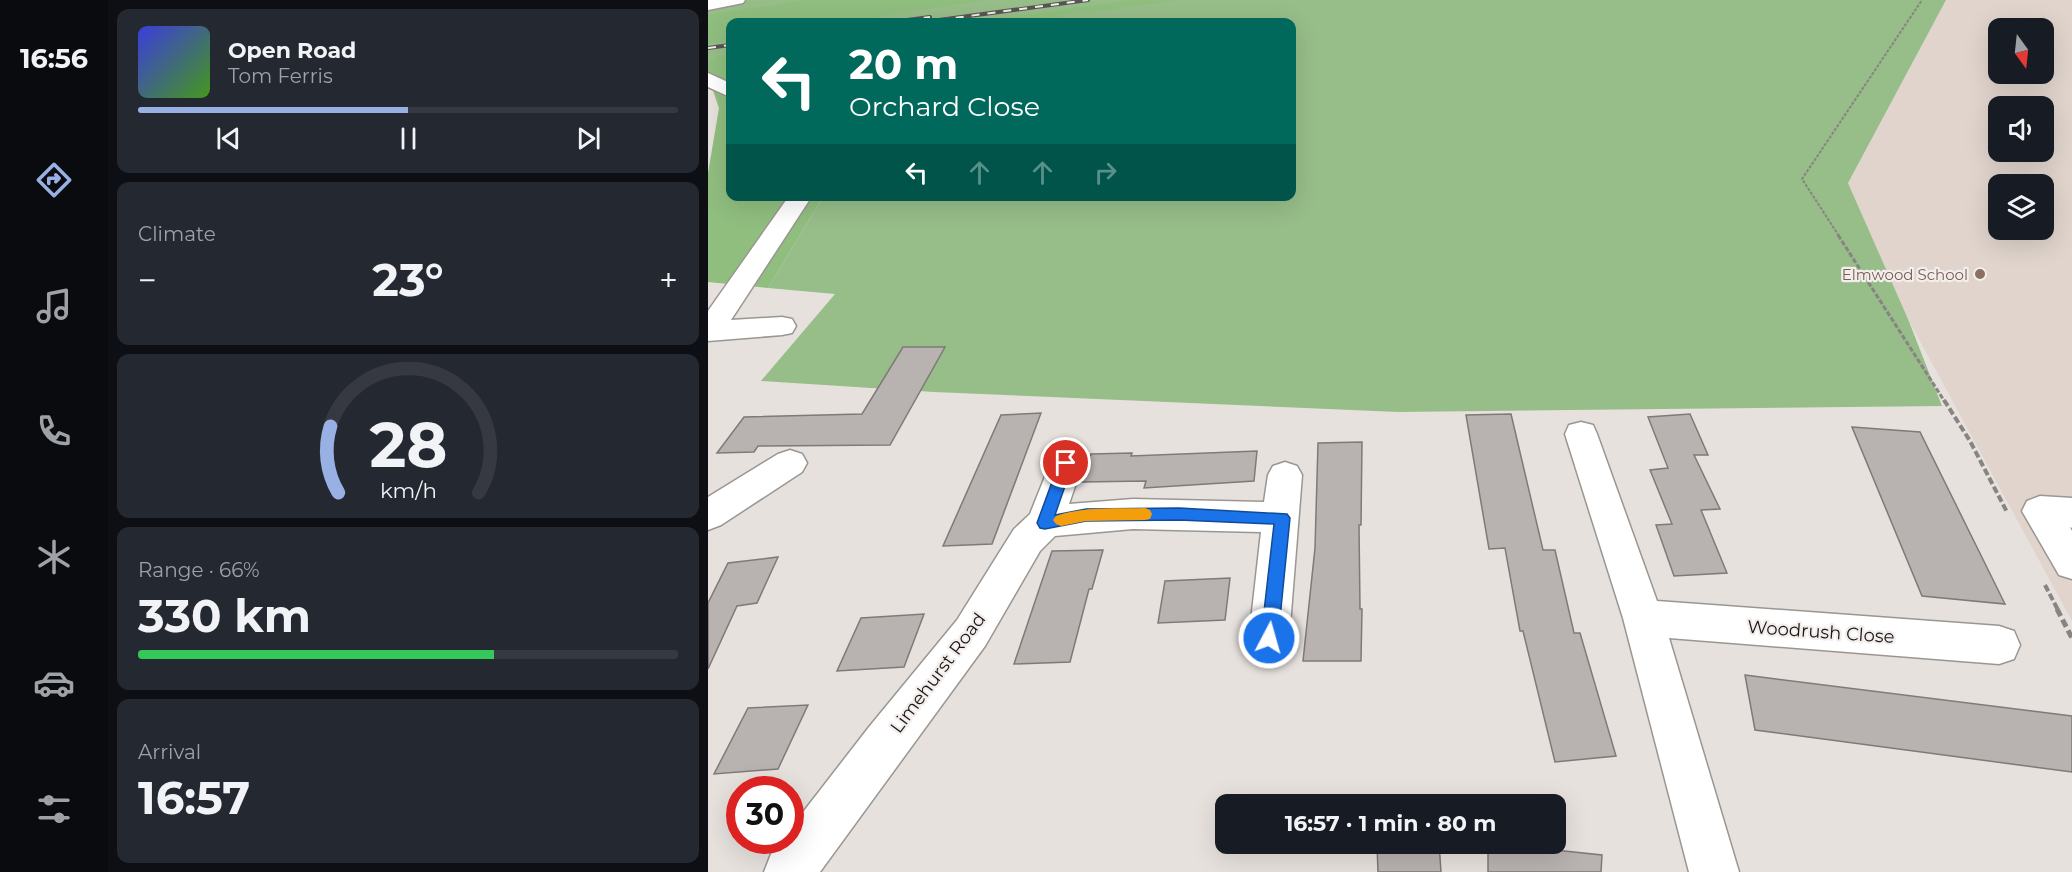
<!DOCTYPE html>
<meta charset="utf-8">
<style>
:root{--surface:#171b24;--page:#242831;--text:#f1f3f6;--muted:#9ea1a6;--line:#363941;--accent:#99b0e4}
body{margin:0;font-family:Montserrat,sans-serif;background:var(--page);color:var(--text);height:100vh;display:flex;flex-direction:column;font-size:22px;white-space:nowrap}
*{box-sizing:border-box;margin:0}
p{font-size:20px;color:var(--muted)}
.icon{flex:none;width:33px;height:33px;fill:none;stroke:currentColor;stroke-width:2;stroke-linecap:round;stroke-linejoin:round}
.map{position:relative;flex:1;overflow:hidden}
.details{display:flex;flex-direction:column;gap:9px;padding:9px;background:#0d0f14;width:600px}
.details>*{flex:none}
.banner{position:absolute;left:18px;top:18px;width:570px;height:183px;border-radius:12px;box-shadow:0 6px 24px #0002;background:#00695c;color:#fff;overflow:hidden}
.needle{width:39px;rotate:165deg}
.buttons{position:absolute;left:1280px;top:18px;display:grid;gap:12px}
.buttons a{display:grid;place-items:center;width:66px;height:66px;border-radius:12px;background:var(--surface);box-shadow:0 6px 24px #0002;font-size:30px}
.speed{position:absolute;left:18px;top:776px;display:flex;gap:12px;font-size:30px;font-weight:700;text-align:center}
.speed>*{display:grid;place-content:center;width:78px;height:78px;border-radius:50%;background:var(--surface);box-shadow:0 6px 24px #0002;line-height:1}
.speed .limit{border:9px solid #d22;background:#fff;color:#111}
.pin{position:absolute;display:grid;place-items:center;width:51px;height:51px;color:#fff;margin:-26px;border:3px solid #fff;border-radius:50%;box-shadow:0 2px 6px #0007}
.me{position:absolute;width:66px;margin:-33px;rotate:6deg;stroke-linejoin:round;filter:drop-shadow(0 0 4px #0008)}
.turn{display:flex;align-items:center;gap:21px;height:126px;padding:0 24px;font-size:27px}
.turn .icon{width:78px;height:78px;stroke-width:2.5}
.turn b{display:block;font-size:42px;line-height:51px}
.lanes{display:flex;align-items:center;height:57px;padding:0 24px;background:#0003;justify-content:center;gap:30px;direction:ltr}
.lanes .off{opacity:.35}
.big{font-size:45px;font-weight:700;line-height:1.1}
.details .card{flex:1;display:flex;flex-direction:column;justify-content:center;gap:9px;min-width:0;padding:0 21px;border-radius:12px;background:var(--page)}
.details .dial{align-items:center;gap:0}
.dial svg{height:156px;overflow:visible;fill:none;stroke:var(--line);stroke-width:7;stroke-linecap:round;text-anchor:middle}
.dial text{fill:var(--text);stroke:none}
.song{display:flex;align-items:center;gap:18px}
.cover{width:72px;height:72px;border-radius:9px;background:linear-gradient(135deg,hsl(240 70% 55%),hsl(100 70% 35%))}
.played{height:6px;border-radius:3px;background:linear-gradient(90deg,var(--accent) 50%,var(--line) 50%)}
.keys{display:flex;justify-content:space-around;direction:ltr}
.heat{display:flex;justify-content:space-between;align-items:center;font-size:33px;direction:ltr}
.charge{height:9px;border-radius:4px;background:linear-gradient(90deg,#34c759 66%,var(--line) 0)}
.trip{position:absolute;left:507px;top:794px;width:351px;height:60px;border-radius:12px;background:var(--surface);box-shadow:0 6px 24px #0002;font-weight:700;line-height:60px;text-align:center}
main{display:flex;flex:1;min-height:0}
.dock{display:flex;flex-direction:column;width:108px;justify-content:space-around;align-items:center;background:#090b0e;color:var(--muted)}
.dock .icon{width:42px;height:42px}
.dock .on{color:var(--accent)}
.dock b{font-size:27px;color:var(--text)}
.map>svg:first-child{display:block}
.built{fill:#e0d4cc;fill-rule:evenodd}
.green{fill:#97bd89}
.forest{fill:#90be7f}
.building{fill:#b8b3b1;stroke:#7f7977;stroke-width:1.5}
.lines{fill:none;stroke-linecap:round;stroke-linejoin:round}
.minor-casing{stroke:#9a9692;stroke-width:3}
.path-far3{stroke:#878482;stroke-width:2;stroke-dasharray:3 1.5;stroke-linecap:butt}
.path-far2{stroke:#878482;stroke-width:3;stroke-dasharray:5 2;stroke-linecap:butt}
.path-far1{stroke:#878482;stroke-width:4;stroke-dasharray:7 3;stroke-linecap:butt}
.path{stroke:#878482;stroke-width:5;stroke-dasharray:8 4;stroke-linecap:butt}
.minor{fill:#fff;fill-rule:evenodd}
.rail-casing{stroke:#575553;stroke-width:4}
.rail{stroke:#f3eeeb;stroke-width:2;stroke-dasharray:8;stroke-linecap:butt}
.route{fill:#1a73e8;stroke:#114b97;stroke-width:1.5}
.slow{fill:#f59e0b}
.education-dot{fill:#8d6e63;stroke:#f3eeeb;stroke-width:2}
.labels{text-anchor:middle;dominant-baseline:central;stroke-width:4.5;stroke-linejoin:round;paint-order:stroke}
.education-label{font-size:15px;fill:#785e54;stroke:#f3eeeb;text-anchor:end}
.near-street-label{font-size:18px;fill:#191817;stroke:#f3eeeb}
</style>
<main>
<nav class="dock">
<b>16:56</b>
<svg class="icon on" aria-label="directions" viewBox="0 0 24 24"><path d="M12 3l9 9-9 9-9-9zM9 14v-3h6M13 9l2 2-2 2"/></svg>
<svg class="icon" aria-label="music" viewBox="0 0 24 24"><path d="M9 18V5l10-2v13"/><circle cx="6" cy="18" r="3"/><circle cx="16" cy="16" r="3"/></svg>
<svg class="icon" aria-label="phone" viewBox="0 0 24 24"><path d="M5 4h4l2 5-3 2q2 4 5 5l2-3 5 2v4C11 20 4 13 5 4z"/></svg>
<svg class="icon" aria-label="climate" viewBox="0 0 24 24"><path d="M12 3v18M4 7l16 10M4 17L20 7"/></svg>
<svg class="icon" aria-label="car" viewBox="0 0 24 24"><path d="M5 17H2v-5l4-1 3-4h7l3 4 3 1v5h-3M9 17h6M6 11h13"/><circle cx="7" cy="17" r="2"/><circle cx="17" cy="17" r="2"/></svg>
<svg class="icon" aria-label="filters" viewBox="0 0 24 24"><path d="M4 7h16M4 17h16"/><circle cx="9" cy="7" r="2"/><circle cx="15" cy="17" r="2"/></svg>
</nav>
<section class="details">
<div class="card">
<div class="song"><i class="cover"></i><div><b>Open Road</b><p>Tom Ferris</p></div></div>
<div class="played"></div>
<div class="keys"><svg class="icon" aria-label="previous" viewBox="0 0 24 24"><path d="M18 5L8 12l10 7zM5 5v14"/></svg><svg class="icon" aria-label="pause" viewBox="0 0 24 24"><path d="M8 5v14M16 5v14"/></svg><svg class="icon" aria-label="next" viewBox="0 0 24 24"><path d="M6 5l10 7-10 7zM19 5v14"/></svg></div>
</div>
<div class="card"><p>Climate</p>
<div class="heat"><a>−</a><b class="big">23°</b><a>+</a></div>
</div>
<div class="card dial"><svg viewBox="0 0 100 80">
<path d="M14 69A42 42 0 1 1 86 69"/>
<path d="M14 69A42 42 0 0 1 10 35" stroke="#99b0e4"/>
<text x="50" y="56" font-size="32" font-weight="700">28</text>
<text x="50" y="72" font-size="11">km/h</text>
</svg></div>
<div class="card"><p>Range · 66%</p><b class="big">330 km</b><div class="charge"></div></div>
<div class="card"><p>Arrival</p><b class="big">16:57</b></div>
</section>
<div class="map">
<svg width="1364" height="872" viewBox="0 0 1364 872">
<rect width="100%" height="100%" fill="#e6e1dd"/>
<path class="built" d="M 1238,0 L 1364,0 L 1364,621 L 1200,319 L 1140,183 ZM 1290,28 L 1335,28 L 1335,74 L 1290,74 ZM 1290,106 L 1335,106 L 1335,152 L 1290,152 ZM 1290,184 L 1335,184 L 1335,230 L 1290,230 Z"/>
<path class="green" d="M 0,0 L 1238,0 L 1140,183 L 1200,319 L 1234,406 L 690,412 L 226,392 L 53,381 L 127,294 L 60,288 L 115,197 L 584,196 L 584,22 L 22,22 L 22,82 L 0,76 Z"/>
<path class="forest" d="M 97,0 L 278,0 L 135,22 L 22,22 L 22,40 L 0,44 L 0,15 Z
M 425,0 L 470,0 L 312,22 L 263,22 Z
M 22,56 L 22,196 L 115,197 L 60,288 L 0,282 L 0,173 L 11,108 L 0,76 L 0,63 L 11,57 Z"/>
<path class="building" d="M 195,347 L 237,347 L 182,445 L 50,446 L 46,452 L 9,453 L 36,417 L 154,414 Z
M 333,413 L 284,544 L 235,546 L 293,415 Z
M 803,414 L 835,550 L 847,550 L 866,633 L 872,633 L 908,756 L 847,762 L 815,631 L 812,631 L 797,548 L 781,549 L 758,415 Z
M 982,414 L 1000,455 L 986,455 L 1012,509 L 993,510 L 1019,573 L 966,576 L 948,525 L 964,524 L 942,470 L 960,468 L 940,417 Z
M 1144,427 L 1212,432 L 1297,604 L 1214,596 Z
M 654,442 L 653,525 L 651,525 L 652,609 L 654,609 L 653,661 L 595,661 L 607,548 L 610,443 Z
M 549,451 L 546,481 L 436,488 L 438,481 L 374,482 L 383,454 L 424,453 L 423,456 Z
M 395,550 L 384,589 L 381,589 L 362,662 L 306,664 L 344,551 Z
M 70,557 L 49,603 L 29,606 L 0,669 L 0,603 L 20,563 Z
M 522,578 L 517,620 L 450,623 L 457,581 Z
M 216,614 L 196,667 L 129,671 L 153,618 Z
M 1037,675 L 1364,716 L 1364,772 L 1047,730 Z
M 100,705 L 70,769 L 6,774 L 40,708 Z
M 731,843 L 733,872 L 670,872 L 669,845 Z
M 780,843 L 894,855 L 893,872 L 780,872 Z"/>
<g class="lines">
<defs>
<path id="minor" d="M 0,0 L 37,0 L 35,3 L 0,10 Z
M 0,73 L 22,83 L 22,97 L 0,87 Z
M 81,196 L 104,196 L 23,320 L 74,317 L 84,319 L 88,326 L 84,333 L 74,335 L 0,341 L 0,311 Z
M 873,422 L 885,425 L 889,434 L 949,601 L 1291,626 L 1306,631 L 1312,645 L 1306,659 L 1291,664 L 961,638 L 1031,872 L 981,872 L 915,618 L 857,434 L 861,425 Z
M 82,450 L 94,454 L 99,463 L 94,472 L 13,525 L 0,530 L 0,497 L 70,454 Z
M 358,450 L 370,454 L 375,463 L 361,504 L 425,499 L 556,502 L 560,475 L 565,466 L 577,462 L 589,466 L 594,475 L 581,638 L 575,651 L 561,657 L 547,651 L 541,638 L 553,532 L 425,529 L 347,536 L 332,551 L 277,646 L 112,872 L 56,872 L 63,854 L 74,840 L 82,840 L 82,829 L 161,727 L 249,620 L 306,529 L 322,514 L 346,454 Z
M 1332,496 L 1364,498 L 1364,528 L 1362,527 L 1364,531 L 1364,579 L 1351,575 L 1314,511 L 1319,501 Z"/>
</defs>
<use href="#minor" class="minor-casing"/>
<path class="path-far3" d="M 1131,236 L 1094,179 L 1214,0"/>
<path class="path-far2" d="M 1130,235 L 1237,402"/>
<path class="path-far1" d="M 1236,400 L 1262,441 L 1299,512
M 1337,585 L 1350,610"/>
<path class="path" d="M 1349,609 L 1364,638"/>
<use href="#minor" class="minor"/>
<defs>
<path id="rail" d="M 184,22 L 222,17
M 216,22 L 380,0
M 0,48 L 22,45"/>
</defs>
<use href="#rail" class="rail-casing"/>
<use href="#rail" class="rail"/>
</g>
<path class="route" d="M 358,458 L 365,463 L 347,515 L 378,509 L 471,508 L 579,514 L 582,518 L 570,638 L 567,643 L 561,645 L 555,643 L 553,638 L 566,524 L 471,520 L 378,521 L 337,529 L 332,528 L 329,523 L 351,463 Z"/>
<path class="slow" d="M 437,508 L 442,510 L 444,514 L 442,519 L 437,520 L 378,521 L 353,526 L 348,524 L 345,520 L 348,516 C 376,506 407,509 437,508 Z"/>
<circle class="education-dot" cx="1272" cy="274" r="6"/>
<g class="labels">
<g class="education-label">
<text x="1260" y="274">Elmwood School</text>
</g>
<g class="near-street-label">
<text transform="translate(1113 632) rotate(4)">Woodrush Close</text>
<text transform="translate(230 673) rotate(-53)">Limehurst Road</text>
</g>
</g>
</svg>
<div class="buttons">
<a><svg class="needle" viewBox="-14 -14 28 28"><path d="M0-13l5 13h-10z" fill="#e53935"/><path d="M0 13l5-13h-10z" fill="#9ea1a6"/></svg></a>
<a><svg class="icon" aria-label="sound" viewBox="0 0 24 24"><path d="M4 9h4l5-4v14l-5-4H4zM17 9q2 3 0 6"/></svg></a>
<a><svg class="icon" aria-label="layers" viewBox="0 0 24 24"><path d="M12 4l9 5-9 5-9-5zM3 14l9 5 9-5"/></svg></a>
</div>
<div class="speed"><div class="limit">30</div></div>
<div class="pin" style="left:358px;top:463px;background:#d93025"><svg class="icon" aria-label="arrive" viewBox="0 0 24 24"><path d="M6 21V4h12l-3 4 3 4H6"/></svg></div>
<svg class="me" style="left:561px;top:638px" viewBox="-20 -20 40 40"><circle r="17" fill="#1a73e8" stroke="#fff" stroke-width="3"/><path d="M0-11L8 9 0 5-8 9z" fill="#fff"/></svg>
<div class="trip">16:57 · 1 min · 80 m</div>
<div class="banner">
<div class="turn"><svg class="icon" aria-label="left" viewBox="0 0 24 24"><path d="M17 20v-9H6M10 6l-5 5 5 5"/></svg><div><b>20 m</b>Orchard Close</div></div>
<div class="lanes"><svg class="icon" aria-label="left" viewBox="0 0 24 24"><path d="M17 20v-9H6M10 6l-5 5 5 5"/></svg><svg class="icon off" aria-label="ahead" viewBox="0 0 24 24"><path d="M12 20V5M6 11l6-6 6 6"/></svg><svg class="icon off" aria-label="ahead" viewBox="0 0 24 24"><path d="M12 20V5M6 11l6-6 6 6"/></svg><svg class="icon off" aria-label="right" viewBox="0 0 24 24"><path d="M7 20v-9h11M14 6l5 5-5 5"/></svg></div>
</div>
</div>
</main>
